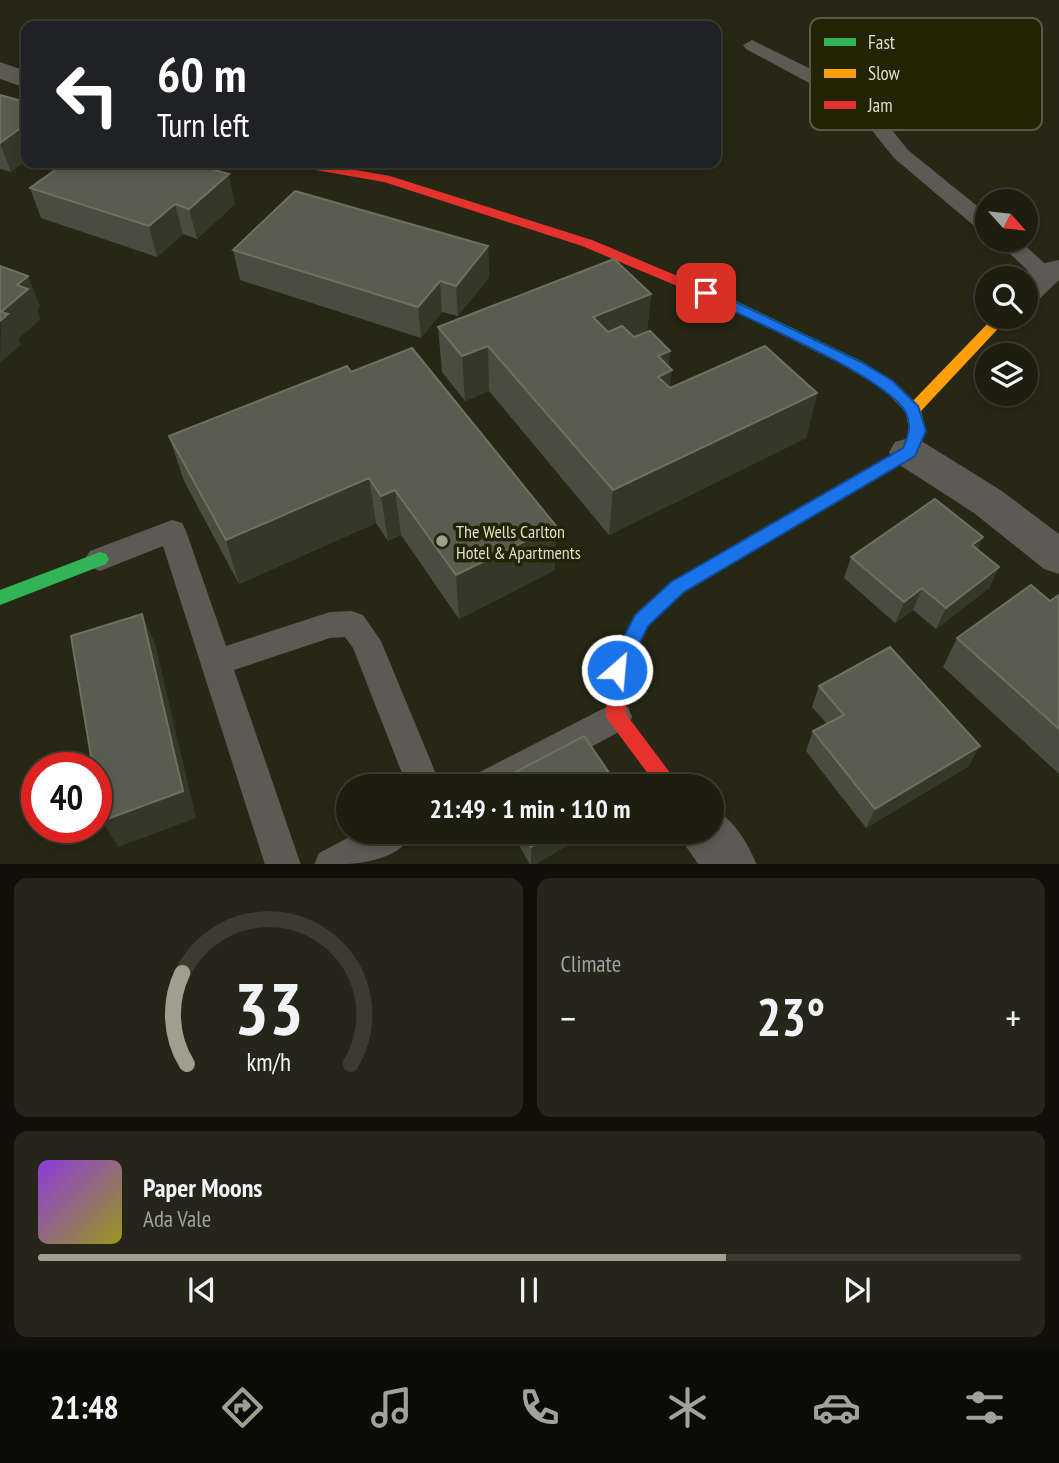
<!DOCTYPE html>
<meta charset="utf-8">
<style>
:root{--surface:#1d1d10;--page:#252619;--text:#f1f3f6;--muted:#a0a29f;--line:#3b3b30;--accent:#9e9f8e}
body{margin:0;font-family:"PT Sans Narrow",sans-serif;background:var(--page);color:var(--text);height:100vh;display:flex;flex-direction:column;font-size:26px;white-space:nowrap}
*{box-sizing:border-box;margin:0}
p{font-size:23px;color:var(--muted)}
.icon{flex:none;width:38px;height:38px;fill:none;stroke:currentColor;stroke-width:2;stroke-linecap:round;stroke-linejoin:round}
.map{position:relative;height:864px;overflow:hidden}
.drawer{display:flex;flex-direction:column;gap:14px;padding:14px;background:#101009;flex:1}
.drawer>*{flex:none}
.guide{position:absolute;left:21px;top:21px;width:700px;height:147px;border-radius:14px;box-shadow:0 4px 10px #0003,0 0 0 2px var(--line);background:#202124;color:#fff;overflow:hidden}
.needle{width:46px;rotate:117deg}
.controls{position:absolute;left:975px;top:189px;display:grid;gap:14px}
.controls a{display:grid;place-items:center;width:63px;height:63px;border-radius:50%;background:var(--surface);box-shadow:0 4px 10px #0003,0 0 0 2px var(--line);font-size:35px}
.speed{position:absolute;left:21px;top:752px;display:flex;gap:14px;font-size:35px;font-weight:700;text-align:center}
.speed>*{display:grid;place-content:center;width:91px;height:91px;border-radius:50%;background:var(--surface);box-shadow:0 4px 10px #0003,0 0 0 2px var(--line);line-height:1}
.speed .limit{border:10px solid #d22;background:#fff;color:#111}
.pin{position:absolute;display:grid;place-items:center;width:60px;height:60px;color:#fff;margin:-30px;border-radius:14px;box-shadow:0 4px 10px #0006}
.me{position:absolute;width:77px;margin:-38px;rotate:27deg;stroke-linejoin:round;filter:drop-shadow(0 0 5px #0008)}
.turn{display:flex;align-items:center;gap:24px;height:147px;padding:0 21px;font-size:32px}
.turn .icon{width:91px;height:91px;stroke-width:2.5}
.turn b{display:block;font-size:49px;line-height:60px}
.big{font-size:52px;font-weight:700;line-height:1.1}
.drawer .widget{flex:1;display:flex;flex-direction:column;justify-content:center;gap:10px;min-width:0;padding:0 24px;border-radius:14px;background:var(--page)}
.drawer .dial{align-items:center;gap:0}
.dial svg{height:182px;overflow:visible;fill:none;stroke:var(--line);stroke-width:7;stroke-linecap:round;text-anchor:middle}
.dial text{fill:var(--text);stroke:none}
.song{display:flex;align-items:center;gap:21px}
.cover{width:84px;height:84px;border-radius:10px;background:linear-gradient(135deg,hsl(270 70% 55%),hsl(60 70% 35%))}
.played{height:7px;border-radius:4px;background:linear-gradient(90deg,var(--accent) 70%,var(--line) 70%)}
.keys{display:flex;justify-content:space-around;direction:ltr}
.heat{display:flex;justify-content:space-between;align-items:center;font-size:38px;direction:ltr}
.drawer .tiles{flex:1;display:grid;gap:14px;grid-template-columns:1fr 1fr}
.widget:last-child{grid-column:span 2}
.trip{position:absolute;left:336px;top:774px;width:388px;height:70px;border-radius:35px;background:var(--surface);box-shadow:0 4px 10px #0003,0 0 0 2px var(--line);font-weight:700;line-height:70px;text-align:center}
.menu{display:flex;height:112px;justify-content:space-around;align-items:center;background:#0c0c06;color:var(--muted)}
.menu .icon{width:49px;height:49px}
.menu .current{color:var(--accent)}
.menu b{font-size:32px;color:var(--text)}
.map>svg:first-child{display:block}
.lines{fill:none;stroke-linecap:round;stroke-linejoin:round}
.lane{fill:#5c5a54;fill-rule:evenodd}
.street{fill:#5c5a54;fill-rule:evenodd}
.fast{fill:#30b455;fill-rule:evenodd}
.slow{fill:#ff9f0a;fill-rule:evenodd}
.jam{fill:#e5322d;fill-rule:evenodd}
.wall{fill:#494c3f}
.shaded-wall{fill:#353728}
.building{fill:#595c4e;stroke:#6e7062;stroke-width:2}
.route{fill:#1a73e8;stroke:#114b97;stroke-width:2}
.poi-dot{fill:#9e9f8e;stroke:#232306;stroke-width:2.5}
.labels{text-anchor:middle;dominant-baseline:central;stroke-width:7;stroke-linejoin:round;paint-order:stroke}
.poi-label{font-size:18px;fill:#dedfce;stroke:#232306;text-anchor:start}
.key{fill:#232306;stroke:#5b5b42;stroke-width:2}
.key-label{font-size:19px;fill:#dedfce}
</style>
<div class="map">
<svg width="1059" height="865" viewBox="0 0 1059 865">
<rect width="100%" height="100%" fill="#272716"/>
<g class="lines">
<path class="lane" d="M 752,40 L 825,76 L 876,110 L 908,150 L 987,214 L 987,232 L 979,230 L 894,158 L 862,118 L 811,84 L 746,49 L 743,45 Z
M 995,240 L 1019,240 L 1055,273 L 1052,278 L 1036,278 Z
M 172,520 L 182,523 L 186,531 L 226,646 L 330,612 L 352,611 L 363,615 L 381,641 L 441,786 L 407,786 L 353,648 L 345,637 L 330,638 L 234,670 L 301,865 L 265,865 L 163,546 L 100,571 L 90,567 L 85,559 L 90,551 Z
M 616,702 L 628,707 L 632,717 L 628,727 L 519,786 L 469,786 L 474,775 Z
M 361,831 L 414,831 C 399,865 347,865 314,865 L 319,853 Z"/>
<path class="street" d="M 0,62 L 26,71 L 26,88 L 0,79 Z
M 1059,260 L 1059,280 L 1038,300 L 1026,303 L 1026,278 L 1020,278 L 1032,266 Z
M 909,438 L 923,442 L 1002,491 L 1059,534 L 1059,574 L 1044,569 L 974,513 L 895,462 L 889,452 L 895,442 Z
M 712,809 C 734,818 748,844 757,865 L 699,865 L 687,848 L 679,831 L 712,831 Z"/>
<path class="fast" d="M 732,299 L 861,361 L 893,381 L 918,406 L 921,410 L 918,414 L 908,414 L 883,389 L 851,369 L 727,307 L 725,304 Z
M 100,552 L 106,554 L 109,559 L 106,564 L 0,605 L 0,590 Z"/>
<path class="slow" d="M 994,317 L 1009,317 L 921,411 L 926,431 L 915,456 L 751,552 L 745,554 L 739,552 L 736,547 L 739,542 L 903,448 L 910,431 L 905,410 L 908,406 Z"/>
<path class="jam" d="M 292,163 L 317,163 L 390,176 L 592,240 L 737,301 L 739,304 L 732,309 L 727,307 L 582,246 L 384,182 L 298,167 Z
M 745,540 L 751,542 L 754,547 L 751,552 L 683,592 L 648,626 L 626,670 L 626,714 L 680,786 L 657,786 L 606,717 L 608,670 L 636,616 L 671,582 Z"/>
</g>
<path class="wall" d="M 0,95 L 11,172 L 0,169 Z
M 30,188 L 235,204 L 197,239 L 183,234 L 157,257 L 41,218 Z
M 488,246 L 489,277 L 458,316 L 442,312 L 421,338 L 240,280 L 233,250 Z
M 651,294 L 647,332 L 670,351 L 668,366 L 670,388 L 817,393 L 806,438 L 609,535 L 489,391 L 465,401 L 442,372 L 438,327 Z
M 351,372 L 555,570 L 459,619 L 401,535 L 388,541 L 376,523 L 239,584 L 184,481 L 169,436 Z
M 978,550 L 999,567 L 989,588 L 936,629 L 913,610 L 895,623 L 844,578 L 851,557 Z
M 1059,595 L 1059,774 L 943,667 L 957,638 L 1050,601 Z
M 819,686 L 969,766 L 866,828 L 806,751 L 813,731 L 827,724 L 812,707 Z
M 511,831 L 592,831 L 534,865 L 530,865 Z"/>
<path class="shaded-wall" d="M 26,124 L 26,161 L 11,172 L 0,143 Z
M 229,174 L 235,204 L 197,239 L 189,209 Z
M 175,204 L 183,234 L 157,257 L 149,226 Z
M 488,246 L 489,277 L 458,316 L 456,286 Z
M 28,276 L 40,306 L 37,310 L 41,319 L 18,339 L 21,345 L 0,363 L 1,312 L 17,285 Z
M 440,281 L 442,312 L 421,338 L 418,307 Z
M 651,294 L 646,339 L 591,362 L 593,317 Z
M 488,346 L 489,391 L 465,401 L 462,356 Z
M 670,351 L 668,372 L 672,370 L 667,415 L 653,421 L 658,356 Z
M 817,393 L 806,438 L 609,535 L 613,490 Z
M 369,478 L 376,523 L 239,584 L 226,540 Z
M 395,490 L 401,535 L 388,541 L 381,496 Z
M 556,526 L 555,570 L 459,619 L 456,575 Z
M 983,537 L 974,559 L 972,545 Z
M 999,567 L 989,588 L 936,629 L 946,608 Z
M 922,588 L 913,610 L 895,623 L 904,602 Z
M 142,614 L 155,643 L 196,818 L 118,847 L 102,821 Z
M 980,746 L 969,766 L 866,828 L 875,809 Z
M 560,831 L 592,831 L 534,865 L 531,865 L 531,847 Z"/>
<path class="building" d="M 0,95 L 26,102 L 26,124 L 0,143 Z
M 65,163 L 189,163 L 229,174 L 189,209 L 175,204 L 149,226 L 30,188 Z
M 295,191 L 488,246 L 456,286 L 440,281 L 418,307 L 233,250 Z
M 614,259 L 651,294 L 593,317 L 608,332 L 622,326 L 634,337 L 650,331 L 670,351 L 658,356 L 672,370 L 658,377 L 670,388 L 765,346 L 817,393 L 613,490 L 488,346 L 462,356 L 438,327 Z
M 0,266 L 28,276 L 17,285 L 28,289 L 1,312 L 8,314 L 0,321 Z
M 412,348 L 556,526 L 456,575 L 395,490 L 381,496 L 369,478 L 226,540 L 169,436 L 347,366 L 351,372 Z
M 935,499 L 983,537 L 972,545 L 999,567 L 946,608 L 922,588 L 904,602 L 851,557 Z
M 1031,585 L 1050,601 L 1059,595 L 1059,729 L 957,638 Z
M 142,614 L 183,791 L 102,821 L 96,785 L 96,768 L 93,768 L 71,636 Z
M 890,647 L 980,746 L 875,809 L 813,731 L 844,715 L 819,686 Z
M 584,736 L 618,786 L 494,786 L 493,784 Z
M 521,831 L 560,831 L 531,847 Z"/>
<path class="route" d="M 706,288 L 861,362 L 893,381 L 918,406 L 926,431 L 915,456 L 684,592 L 648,626 L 624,675 L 617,678 L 610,675 L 607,670 L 635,615 L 671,582 L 903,448 C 908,436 912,426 906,413 C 888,377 742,316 701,296 L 701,290 Z"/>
<circle class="poi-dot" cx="442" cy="541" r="7"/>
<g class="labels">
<g class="poi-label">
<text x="456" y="531">The Wells Carlton<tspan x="456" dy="21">Hotel &amp; Apartments</tspan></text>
</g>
</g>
<rect x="810" y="18" width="232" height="112" rx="10" class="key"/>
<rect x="824" y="38" width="32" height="8" fill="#30b455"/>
<rect x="824" y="69" width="32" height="9" fill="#ff9f0a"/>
<rect x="824" y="101" width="32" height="8" fill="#e5322d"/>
<g class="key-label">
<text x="868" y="49">Fast</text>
<text x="868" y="80">Slow</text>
<text x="868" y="112">Jam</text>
</g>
</svg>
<div class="controls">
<a><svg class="needle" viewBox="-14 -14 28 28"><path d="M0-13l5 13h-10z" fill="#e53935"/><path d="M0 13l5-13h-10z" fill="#a0a29f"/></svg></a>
<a><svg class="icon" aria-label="search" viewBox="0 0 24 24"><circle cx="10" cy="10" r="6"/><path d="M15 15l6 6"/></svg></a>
<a><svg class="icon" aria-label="layers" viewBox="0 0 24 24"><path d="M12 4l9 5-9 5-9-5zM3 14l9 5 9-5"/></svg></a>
</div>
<div class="speed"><div class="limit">40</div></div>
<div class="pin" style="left:706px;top:293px;background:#d93025"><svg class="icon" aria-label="arrive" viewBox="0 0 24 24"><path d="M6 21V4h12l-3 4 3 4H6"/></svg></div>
<svg class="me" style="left:617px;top:670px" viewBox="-20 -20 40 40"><circle r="17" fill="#1a73e8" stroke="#fff" stroke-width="3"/><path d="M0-11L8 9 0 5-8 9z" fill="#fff"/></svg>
<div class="trip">21:49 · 1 min · 110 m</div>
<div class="guide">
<div class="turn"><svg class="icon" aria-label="left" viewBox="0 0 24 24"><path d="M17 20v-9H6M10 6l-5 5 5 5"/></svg><div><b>60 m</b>Turn left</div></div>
</div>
</div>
<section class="drawer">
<div class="tiles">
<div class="widget dial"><svg viewBox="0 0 100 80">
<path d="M14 69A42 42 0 1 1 86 69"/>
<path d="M14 69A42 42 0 0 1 12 29" stroke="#9e9f8e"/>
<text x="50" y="56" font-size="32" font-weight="700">33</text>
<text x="50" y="72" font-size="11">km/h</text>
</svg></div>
<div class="widget"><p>Climate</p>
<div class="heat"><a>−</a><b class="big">23°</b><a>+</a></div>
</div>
<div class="widget">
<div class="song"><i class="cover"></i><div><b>Paper Moons</b><p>Ada Vale</p></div></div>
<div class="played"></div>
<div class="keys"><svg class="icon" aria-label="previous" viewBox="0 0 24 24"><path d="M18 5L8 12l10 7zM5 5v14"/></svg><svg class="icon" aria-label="pause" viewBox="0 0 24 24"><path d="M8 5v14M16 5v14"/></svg><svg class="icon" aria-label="next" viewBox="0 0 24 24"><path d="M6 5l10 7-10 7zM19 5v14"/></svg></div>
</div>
</div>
</section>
<nav class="menu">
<b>21:48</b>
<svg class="icon current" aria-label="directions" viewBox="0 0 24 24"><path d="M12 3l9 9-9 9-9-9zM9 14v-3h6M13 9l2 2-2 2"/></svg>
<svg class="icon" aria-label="music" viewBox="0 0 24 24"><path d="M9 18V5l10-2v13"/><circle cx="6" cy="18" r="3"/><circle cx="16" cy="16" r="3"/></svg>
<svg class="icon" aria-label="phone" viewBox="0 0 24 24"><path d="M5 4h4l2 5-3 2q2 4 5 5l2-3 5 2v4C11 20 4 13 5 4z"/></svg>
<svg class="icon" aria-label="climate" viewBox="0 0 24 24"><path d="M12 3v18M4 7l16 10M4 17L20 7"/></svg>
<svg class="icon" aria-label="car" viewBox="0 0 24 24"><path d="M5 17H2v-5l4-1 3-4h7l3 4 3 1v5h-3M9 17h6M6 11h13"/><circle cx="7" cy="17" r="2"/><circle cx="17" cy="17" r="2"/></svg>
<svg class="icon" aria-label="filters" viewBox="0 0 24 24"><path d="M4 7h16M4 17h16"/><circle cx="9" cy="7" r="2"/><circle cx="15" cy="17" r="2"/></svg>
</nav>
